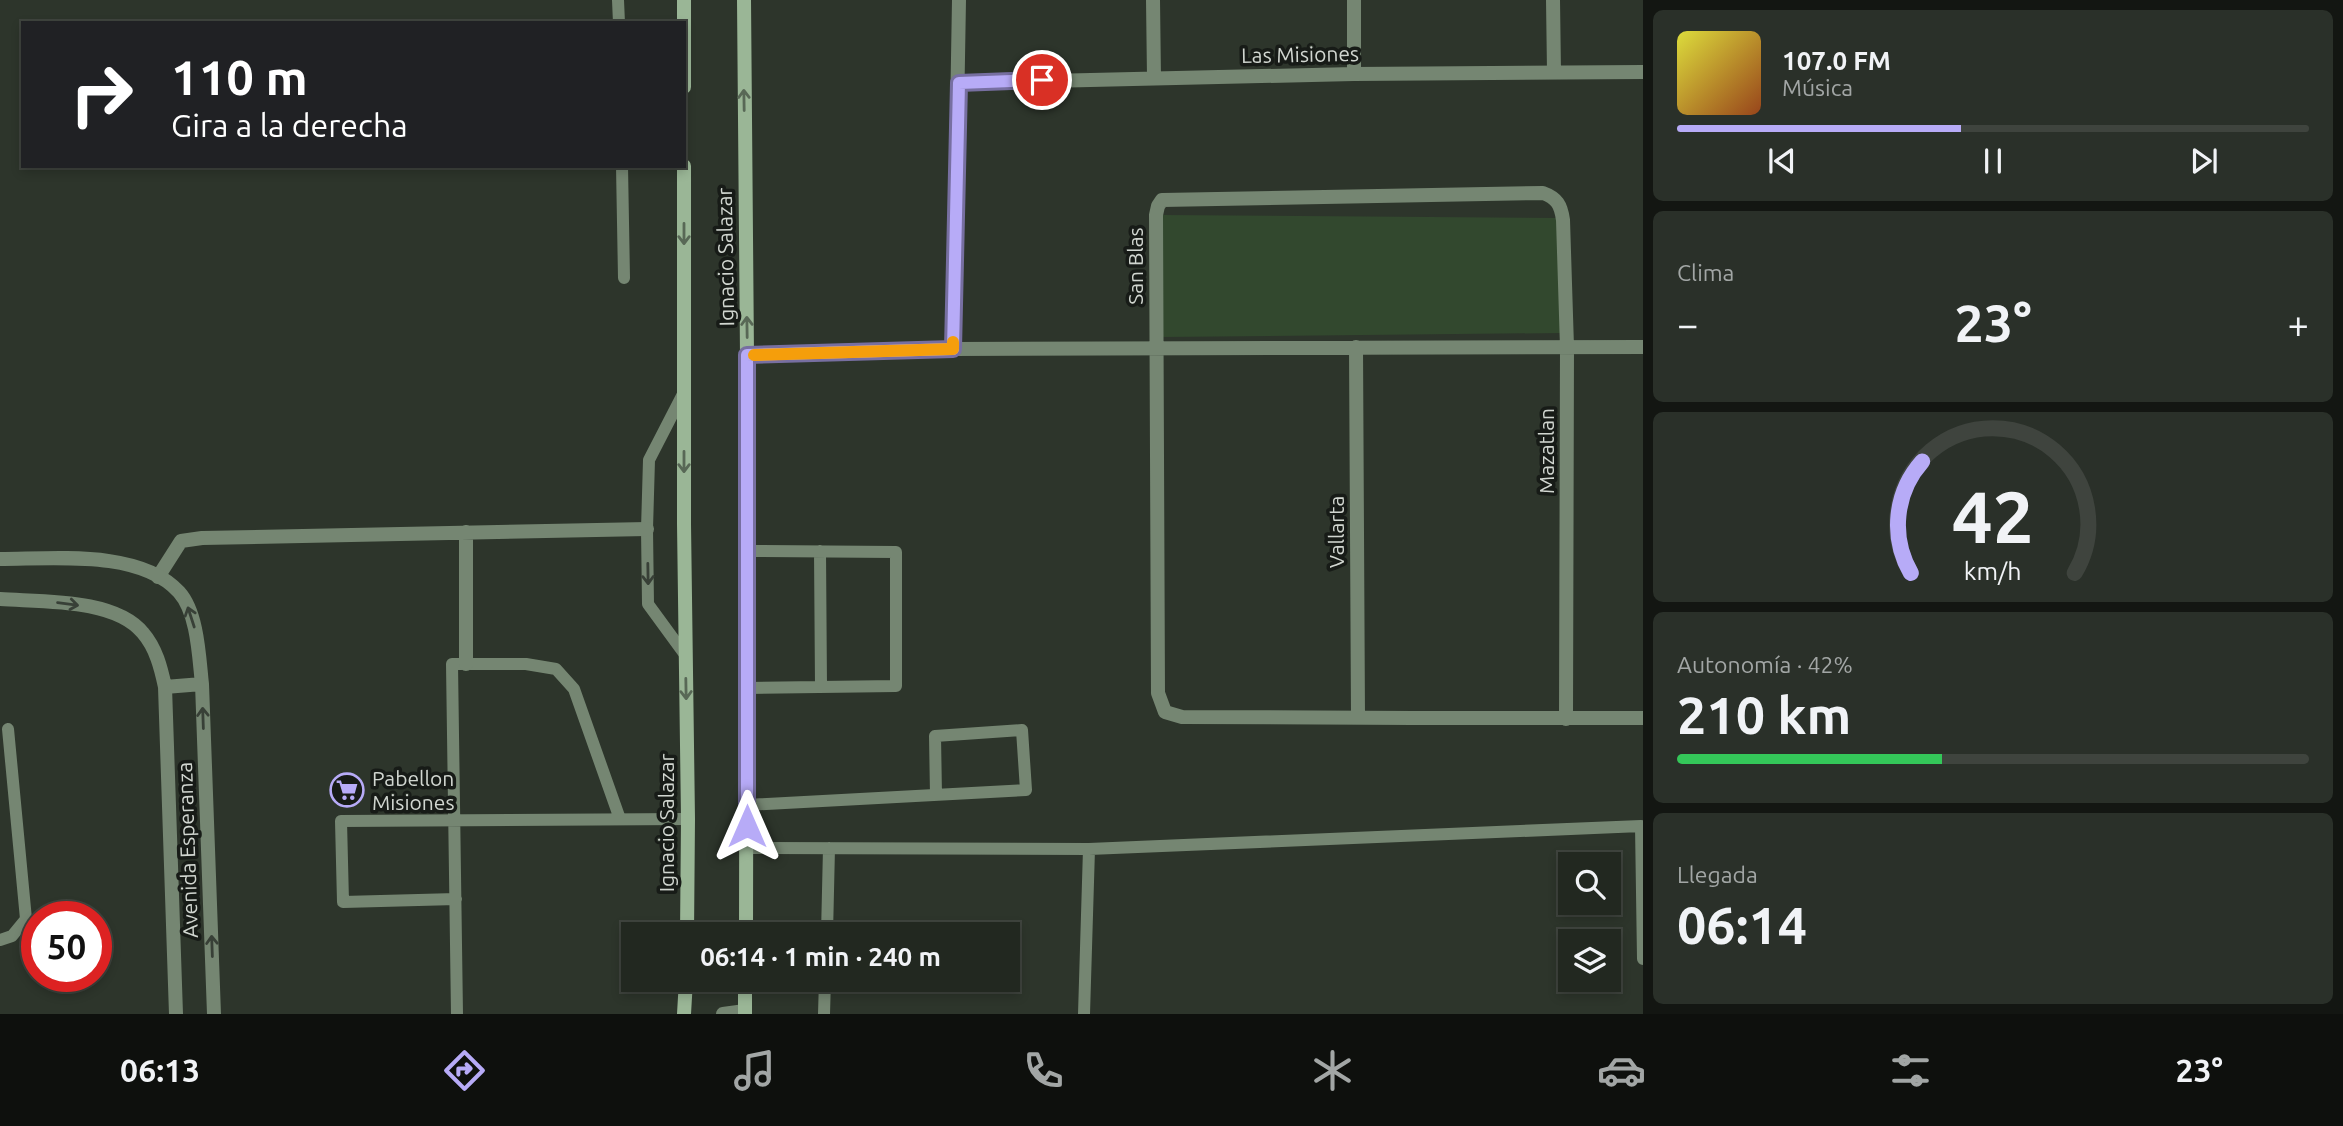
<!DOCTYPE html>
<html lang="es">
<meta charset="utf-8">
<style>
:root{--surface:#222820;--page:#2a3029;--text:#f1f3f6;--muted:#a2a6a5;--line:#3f443e;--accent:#b7abf7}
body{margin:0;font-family:Ubuntu,sans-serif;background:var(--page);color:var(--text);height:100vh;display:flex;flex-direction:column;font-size:26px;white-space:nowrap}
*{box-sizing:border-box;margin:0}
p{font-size:23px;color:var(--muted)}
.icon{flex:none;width:38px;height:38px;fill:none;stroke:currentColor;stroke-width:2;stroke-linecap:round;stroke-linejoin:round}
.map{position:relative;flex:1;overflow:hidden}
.side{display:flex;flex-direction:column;gap:10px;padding:10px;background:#131612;width:700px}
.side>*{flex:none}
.guide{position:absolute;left:21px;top:21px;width:665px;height:147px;border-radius:0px;box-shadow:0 4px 10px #0003,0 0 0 2px var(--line);background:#202124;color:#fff;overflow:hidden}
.buttons{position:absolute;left:1558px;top:852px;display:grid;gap:14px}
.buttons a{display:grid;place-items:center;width:63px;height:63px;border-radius:0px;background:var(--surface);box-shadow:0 4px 10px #0003,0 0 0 2px var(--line);font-size:35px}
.speed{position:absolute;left:21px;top:901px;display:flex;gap:14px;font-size:35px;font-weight:700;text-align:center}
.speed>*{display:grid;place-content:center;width:91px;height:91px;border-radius:50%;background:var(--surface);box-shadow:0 4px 10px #0003,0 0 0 2px var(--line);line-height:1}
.speed .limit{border:10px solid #d22;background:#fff;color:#111}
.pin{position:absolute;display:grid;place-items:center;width:60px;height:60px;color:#fff;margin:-30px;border:4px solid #fff;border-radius:50%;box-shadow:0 2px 7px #0007}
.me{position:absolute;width:77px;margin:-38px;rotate:0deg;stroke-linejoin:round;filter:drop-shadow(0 0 5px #0008)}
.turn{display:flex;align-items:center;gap:24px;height:147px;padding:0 35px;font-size:32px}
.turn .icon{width:91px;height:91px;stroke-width:2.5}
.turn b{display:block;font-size:49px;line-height:60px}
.big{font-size:52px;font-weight:700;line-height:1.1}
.side .widget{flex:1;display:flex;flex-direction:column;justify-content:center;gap:10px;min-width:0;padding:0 24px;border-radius:10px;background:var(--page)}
.side .dial{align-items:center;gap:0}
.dial svg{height:182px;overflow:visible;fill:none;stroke:var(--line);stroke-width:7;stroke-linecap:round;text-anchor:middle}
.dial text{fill:var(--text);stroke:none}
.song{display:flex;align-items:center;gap:21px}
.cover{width:84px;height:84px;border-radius:10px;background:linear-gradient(135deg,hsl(60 70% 55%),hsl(20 70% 35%))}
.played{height:7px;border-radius:4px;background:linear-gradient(90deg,var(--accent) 45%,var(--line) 45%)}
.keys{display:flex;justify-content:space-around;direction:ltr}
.heat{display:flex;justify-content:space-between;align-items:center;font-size:38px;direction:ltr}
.charge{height:10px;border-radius:5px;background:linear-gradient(90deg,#34c759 42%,var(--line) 0)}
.trip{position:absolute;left:621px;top:922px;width:399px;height:70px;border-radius:0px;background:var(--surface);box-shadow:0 4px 10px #0003,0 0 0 2px var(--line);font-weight:700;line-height:70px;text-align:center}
.tabs{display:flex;height:112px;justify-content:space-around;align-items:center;background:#0e100d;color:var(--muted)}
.tabs .icon{width:49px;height:49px}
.tabs .current{color:var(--accent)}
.tabs b{font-size:32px;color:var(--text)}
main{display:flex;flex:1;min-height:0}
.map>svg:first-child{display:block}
.green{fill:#32482e}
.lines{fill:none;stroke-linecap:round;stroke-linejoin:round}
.service{stroke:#758672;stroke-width:12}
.pedestrian{stroke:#758672;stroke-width:14}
.minor{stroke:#758672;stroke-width:14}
.tertiary{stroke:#758672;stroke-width:14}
.secondary{stroke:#9ab696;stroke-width:14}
.oneway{stroke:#586856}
.oneway2{stroke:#384037}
.route-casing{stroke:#776fa1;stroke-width:18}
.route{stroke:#b7abf7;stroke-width:12}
.slow{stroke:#f59e0b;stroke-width:12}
.labels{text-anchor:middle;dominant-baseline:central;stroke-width:7;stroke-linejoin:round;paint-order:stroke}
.street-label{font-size:21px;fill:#d1d6d0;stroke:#171b17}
.poi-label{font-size:21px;fill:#d1d6d0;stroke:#171b17;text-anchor:start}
</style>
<main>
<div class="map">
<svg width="1643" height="1014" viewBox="0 0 1643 1014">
<rect width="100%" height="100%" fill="#2d352b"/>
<path class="green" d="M 1162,215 L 1559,218 L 1563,333 L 1163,337 Z"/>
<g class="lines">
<path class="service" d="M 618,0 L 619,23
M 622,166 L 624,278
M 684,392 L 649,460 L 647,529 L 648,604 L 686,656
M 747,551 L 896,552 L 896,686 L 747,688
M 820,551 L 821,687
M 747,805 L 1026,790 L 1022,730 L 935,736 L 936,795
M 747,848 L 1089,849 L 1084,1014
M 1089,849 L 1641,826 L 1643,959
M 456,899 L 343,902 L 341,821 L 688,819
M 827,934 L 829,848
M 0,940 L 12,936 L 26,919 L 8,729
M 457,1014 L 452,664 L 526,664 L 556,669 L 574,689 L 620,819
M 824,1014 L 825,980"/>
<path class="pedestrian" d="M 466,532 L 466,664
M 158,577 L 181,541 L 202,538 L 647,529"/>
<path class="minor" d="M 1153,0 L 1154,78
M 1354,0 L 1354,74
M 1553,0 L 1554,72
M 959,83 L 1354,74 L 1643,72
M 1356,347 L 1358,717
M 953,349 L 959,0
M 747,355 L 953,349 L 1643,347
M 0,559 C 53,559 140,549 179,592 C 198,613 199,658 202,684 L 214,1014
M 0,599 C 41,602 115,598 143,633 C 156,648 161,668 165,687 L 176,1014
M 165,687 L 202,684
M 1566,719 L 1567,347 L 1563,220 C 1561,205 1557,198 1543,193 L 1162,200 L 1158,206 L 1156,215 L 1158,693 L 1165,712 L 1182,717 C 1336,717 1489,719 1643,718"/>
<path class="tertiary" d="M 723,1014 L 745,1011"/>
<path class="secondary" d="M 744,0 L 747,355 L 746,934
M 684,87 L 684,0
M 684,166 L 684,524 L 688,819 L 687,934
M 684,1014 L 686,980
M 745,1014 L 745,980"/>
</g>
<defs><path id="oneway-shaft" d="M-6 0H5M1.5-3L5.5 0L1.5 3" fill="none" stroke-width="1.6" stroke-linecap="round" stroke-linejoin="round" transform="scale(1.75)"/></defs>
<g class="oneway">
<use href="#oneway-shaft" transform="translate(744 100) rotate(-91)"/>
<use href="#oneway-shaft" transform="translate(684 234) rotate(90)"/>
<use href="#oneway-shaft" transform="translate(747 327) rotate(-91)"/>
<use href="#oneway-shaft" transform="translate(684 462) rotate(90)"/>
<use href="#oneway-shaft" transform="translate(686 689) rotate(89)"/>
</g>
<g class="oneway2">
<use href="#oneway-shaft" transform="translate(648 574) rotate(89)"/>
<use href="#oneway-shaft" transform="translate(68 604) rotate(7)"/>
<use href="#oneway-shaft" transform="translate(191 617) rotate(-108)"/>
<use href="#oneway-shaft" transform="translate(203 718) rotate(-92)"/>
<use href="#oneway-shaft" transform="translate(212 946) rotate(-92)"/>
</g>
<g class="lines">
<defs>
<path id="route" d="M 747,826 L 747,355 L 953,349 L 959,83 L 1042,80"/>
</defs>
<use href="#route" class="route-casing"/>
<use href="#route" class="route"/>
<path class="slow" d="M 754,355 L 953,349 L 953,342"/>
</g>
<defs>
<symbol id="supermarket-ring" viewBox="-11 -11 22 22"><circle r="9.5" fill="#171b17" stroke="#b7abf7" stroke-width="1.5"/><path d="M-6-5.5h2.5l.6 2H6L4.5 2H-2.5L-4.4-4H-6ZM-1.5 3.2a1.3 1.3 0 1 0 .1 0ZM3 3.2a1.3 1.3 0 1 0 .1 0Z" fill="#b7abf7"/></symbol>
</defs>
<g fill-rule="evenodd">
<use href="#supermarket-ring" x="328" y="771" width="38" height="38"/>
</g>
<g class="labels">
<g class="street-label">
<text transform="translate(1300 54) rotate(-1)">Las Misiones</text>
<text transform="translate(725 257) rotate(-91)">Ignacio Salazar</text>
<text transform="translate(1135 266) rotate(-90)">San Blas</text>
<text transform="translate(1546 451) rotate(-90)">Mazatlan</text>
<text transform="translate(1336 532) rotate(-90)">Vallarta</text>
<text transform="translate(666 823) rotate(-90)">Ignacio Salazar</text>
<text transform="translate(187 850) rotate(-92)">Avenida Esperanza</text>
</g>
<g class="poi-label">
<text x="372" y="778">Pabellon<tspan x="372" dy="24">Misiones</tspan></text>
</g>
</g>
</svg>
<div class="buttons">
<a><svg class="icon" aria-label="search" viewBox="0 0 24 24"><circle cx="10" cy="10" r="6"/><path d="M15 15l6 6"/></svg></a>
<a><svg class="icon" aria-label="layers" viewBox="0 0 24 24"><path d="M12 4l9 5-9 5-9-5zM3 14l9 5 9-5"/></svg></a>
</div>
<div class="speed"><div class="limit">50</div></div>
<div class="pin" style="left:1042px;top:80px;background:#d93025"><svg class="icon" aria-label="arrive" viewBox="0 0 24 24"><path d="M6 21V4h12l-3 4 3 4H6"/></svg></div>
<svg class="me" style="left:747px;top:826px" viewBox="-20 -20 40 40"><path d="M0-17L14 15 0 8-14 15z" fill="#b7abf7" stroke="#fff" stroke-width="4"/></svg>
<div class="trip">06:14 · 1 min · 240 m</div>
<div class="guide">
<div class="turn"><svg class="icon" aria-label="right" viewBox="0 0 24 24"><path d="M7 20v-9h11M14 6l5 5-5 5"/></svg><div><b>110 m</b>Gira a la derecha</div></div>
</div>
</div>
<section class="side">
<div class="widget">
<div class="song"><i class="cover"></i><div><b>107.0 FM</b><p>Música</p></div></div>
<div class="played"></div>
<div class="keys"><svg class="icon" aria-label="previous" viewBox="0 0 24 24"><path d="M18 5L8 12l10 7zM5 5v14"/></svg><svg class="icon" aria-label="pause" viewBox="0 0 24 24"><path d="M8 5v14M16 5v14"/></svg><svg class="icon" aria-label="next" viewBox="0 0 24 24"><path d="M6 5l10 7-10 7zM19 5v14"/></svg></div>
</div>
<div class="widget"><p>Clima</p>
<div class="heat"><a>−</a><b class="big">23°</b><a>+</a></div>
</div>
<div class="widget dial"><svg viewBox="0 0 100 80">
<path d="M14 69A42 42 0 1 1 86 69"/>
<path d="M14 69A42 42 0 0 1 19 20" stroke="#b7abf7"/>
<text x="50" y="56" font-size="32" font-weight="700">42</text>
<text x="50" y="72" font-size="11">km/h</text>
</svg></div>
<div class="widget"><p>Autonomía · 42%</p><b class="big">210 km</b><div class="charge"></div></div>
<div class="widget"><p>Llegada</p><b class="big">06:14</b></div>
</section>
</main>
<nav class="tabs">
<b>06:13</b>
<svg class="icon current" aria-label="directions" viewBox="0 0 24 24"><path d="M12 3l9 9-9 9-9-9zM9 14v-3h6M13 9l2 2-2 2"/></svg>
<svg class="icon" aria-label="music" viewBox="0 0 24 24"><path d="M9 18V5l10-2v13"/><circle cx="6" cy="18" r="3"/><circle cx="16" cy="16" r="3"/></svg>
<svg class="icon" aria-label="phone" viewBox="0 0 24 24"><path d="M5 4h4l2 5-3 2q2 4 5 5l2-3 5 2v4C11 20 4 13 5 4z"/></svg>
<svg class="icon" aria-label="climate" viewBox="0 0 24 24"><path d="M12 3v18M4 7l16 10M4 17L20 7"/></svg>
<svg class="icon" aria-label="car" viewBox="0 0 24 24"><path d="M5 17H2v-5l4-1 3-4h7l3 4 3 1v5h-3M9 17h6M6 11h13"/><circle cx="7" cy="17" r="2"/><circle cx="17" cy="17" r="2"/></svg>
<svg class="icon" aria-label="filters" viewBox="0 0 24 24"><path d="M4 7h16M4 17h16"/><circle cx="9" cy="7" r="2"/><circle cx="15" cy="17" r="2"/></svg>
<b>23°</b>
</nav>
